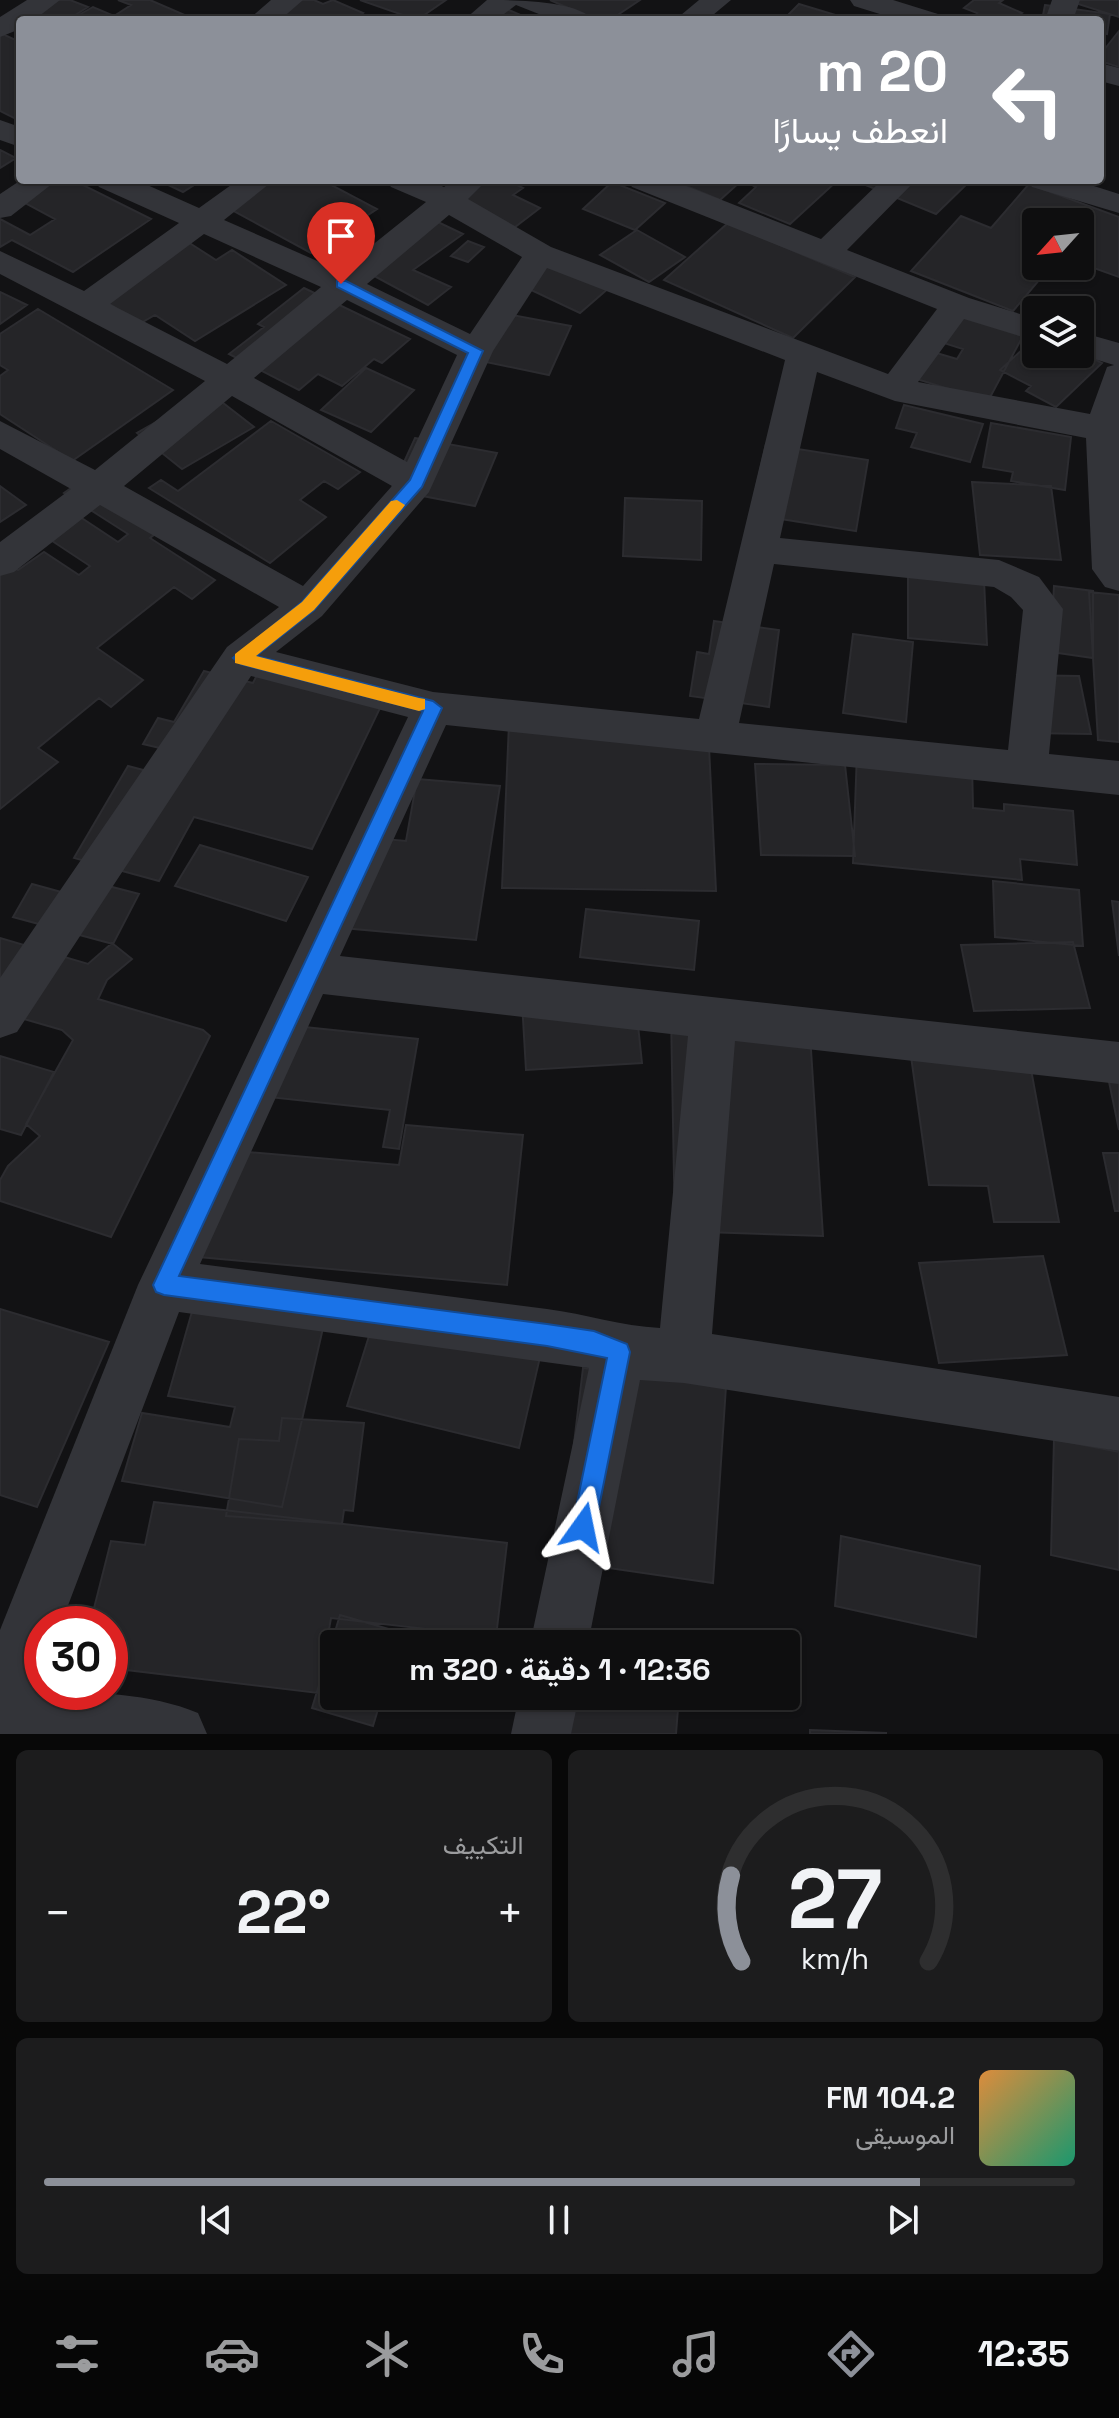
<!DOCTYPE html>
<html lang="ar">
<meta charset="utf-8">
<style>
:root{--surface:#0e0e0f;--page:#1c1c1d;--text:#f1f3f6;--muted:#9b9c9e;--line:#2e2e2f;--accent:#8c9099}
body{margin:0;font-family:"Space Grotesk",Vazirmatn,sans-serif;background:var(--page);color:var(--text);direction:rtl;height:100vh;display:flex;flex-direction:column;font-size:30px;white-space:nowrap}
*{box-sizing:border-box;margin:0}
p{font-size:26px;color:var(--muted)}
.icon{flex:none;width:44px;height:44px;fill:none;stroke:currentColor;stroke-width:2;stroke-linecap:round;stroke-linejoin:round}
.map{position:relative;height:1734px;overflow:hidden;direction:ltr}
.sheet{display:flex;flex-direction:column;gap:16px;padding:16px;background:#080808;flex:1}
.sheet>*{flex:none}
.banner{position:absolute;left:16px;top:16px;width:1088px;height:168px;border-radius:8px;box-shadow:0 2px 6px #0004,0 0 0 2px var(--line);direction:rtl;background:#8c9099;color:#fff;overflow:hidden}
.needle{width:52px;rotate:243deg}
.controls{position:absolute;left:1022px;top:208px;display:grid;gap:16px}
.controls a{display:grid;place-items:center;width:72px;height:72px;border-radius:8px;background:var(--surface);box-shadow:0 2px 6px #0004,0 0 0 2px var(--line);font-size:40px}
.speed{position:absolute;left:24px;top:1606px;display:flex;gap:16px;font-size:40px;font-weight:700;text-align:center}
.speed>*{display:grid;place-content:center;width:104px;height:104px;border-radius:50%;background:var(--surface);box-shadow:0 2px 6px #0004,0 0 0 2px var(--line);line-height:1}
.speed .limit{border:12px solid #d22;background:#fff;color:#111}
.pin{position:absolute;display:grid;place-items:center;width:68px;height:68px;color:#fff;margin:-82px -34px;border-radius:50% 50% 50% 0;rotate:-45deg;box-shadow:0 0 8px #0007}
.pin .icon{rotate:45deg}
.me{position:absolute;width:88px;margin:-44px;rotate:12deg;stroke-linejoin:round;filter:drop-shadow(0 0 6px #0008)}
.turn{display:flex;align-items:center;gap:28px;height:168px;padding:0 24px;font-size:36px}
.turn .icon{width:104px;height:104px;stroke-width:2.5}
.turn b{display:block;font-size:56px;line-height:68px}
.big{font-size:60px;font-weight:700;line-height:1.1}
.sheet .widget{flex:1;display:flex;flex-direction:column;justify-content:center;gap:12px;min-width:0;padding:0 28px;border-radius:12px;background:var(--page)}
.sheet .dial{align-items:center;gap:0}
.dial svg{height:208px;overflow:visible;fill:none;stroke:var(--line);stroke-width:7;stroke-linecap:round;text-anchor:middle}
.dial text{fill:var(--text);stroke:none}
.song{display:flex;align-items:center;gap:24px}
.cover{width:96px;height:96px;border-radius:12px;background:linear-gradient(135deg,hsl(30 70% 55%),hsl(160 70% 35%))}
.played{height:8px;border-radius:4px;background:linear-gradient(90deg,var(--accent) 85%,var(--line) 85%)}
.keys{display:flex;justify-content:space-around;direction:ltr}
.heat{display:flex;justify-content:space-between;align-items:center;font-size:44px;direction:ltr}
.sheet .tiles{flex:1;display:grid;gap:16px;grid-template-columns:1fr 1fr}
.widget:last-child{grid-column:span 2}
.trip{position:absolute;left:320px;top:1630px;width:480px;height:80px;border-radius:8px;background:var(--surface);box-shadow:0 2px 6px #0004,0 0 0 2px var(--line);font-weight:700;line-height:80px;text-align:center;direction:rtl}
.menu{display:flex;height:128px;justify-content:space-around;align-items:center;background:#060606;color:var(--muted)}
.menu .icon{width:56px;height:56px}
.menu .selected{color:var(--accent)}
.menu b{font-size:36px;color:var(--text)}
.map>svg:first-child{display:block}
.building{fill:#252528;stroke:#2c2c30;stroke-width:2}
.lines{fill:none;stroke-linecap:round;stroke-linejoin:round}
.minor{fill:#333439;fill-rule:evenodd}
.route{fill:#1a73e8;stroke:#114b97;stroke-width:2}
.slow{fill:#f59e0b}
</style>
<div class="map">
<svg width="1119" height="1734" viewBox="0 0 1119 1734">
<rect width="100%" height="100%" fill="#121214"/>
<path class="building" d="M 44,0 L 70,0 L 88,7 L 67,20 L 20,20 L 20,24 L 11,20 Z
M 118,0 L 150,0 L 196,20 L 70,20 L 93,7 L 114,16 L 131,5 Z
M 284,0 L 314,0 L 323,4 L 333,0 L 363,13 L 353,20 L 281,20 L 263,12 Z
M 360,0 L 446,0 L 417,20 Z
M 550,0 L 640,0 L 610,20 L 596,20 Z
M 974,0 L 1003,0 L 999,3 L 1022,13 L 1012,20 L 968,20 L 977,13 L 964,8 Z
M 1066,0 L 1119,0 L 1119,17 Z
M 495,4 L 532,20 L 471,20 Z
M 799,4 L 852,20 L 785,18 Z
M 1045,5 L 1110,14 L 1107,34 L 1100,33 L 1100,20 L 1042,20 Z
M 1119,31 L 1119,67 L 1100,61 L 1100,55 Z
M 0,33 L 20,42 L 20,121 L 0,111 Z
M 0,150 L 16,158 L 0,168 Z
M 34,180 L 73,180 L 151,219 L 73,272 L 12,240 L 0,247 L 0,219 L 30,235 L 55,219 L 10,195 Z
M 158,180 L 202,180 L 183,192 Z
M 264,180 L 322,180 L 377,209 L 311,253 L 226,207 Z
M 462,180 L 507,180 L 523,188 L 513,195 L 540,208 L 515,227 L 445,192 Z
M 672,180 L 734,180 L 740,182 L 720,200 Z
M 838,180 L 790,224 L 739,203 L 756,187 L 743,180 Z
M 860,180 L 971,180 L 936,214 L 858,182 Z
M 612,182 L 665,203 L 635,230 L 583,209 Z
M 1029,184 L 1119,217 L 1119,277 L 1080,263 L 1080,222 L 1036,222 L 1036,266 L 1051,266 L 1013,311 L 911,271 L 961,216 L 991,228 Z
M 419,213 L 463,234 L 413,270 L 451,287 L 428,305 L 352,264 Z
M 728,223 L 855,277 L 793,338 L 664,280 Z
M 637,230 L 685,257 L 649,282 L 600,255 Z
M 177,235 L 216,260 L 232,250 L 286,285 L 195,341 L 155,315 L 139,324 L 91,291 Z
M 468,241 L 484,247 L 468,262 L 451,256 Z
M 542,256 L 610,287 L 580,313 L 512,281 Z
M 304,288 L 410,339 L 382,363 L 374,359 L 342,386 L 318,374 L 299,390 L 229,354 L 264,327 L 258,324 Z
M 0,292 L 27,305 L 0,324 Z
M 38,309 L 173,390 L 72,461 L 0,414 L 0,376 L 8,370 L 0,365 L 0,334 Z
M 944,310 L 1024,334 L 988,401 L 910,377 L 926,350 L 957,359 L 963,349 L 928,338 Z
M 491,311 L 571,326 L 549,375 L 467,358 Z
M 1036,337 L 1036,354 L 1080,352 L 1102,363 L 1056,407 L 1026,391 L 1031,386 L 1000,370 Z
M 366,368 L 414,390 L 371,432 L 321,410 Z
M 209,392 L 254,427 L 182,469 L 137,433 Z
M 904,405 L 983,424 L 970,462 L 911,447 L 917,433 L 896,428 Z
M 271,421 L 360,472 L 338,489 L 324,481 L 300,500 L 326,517 L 270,563 L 149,488 L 161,480 L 178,491 Z
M 991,423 L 1071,437 L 1065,490 L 1011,481 L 1013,472 L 983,467 Z
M 415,438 L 497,453 L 475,506 L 391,490 Z
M 766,444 L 868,460 L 856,531 L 750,514 Z
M 90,475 L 168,524 L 150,538 L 215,580 L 192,599 L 174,587 L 97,648 L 143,680 L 111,707 L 99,698 L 38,748 L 58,762 L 0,809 L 0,560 L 18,570 L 44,552 L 79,575 L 90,566 L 28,525 L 59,503 L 118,542 L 128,534 L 64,493 Z
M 972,482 L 1051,486 L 1061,560 L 980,555 Z
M 0,486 L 26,505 L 0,522 Z
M 625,498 L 702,501 L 701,560 L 623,556 Z
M 908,573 L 984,580 L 987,645 L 908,638 Z
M 1054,586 L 1093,591 L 1093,658 L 1030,649 L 1053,605 Z
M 1089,592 L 1119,595 L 1119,742 L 1098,740 Z
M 714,621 L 779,630 L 769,707 L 690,696 L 697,652 L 709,654 Z
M 853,634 L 913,642 L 906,722 L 843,713 Z
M 204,671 L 253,683 L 258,673 L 382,704 L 312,849 L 194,817 L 159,881 L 74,858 L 128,766 L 151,772 L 164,749 L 143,744 L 158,718 L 174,722 Z
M 1017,675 L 1079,676 L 1091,734 L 1028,733 Z
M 509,723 L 708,726 L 716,891 L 502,888 Z
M 857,752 L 972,764 L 973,808 L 1004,811 L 1004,804 L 1073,811 L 1077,865 L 1020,859 L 1022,880 L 853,863 Z
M 755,764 L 845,765 L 855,856 L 761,855 Z
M 417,779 L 500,786 L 476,940 L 343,928 L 362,837 L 406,841 Z
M 200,845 L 308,877 L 286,921 L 175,886 Z
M 74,877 L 139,894 L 113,944 L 13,917 L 32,884 L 65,893 Z
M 993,881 L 1079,890 L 1083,946 L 995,937 Z
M 1112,901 L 1119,902 L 1119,956 Z
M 586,909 L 699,921 L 694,970 L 580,957 Z
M 0,938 L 88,964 L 112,943 L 132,959 L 107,980 L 98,999 L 203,1030 L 210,1036 L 111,1237 L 0,1201 L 0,1180 L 8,1166 L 40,1136 L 26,1124 L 73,1040 L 62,1030 L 10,1015 L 0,1006 Z
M 1073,942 L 1090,1008 L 974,1011 L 961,945 Z
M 635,997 L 642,1063 L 526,1070 L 522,1002 Z
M 671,1014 L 809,1019 L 823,1236 L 675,1231 Z
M 276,1024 L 418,1039 L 399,1149 L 383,1147 L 390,1110 L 259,1096 Z
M 909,1042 L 1026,1042 L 1059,1222 L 994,1222 L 988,1186 L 929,1185 Z
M 0,1056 L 54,1072 L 21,1135 L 0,1129 Z
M 1108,1077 L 1119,1077 L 1119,1130 Z
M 406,1125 L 523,1135 L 507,1285 L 188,1256 L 212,1149 L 399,1165 Z
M 1103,1153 L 1119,1153 L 1119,1211 L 1115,1211 Z
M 1043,1256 L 1067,1355 L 939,1363 L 919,1263 Z
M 193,1308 L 323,1328 L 282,1507 L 122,1481 L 142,1413 L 230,1427 L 235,1407 L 168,1396 Z
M 0,1309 L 109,1342 L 37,1507 L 0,1495 Z
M 375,1317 L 540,1357 L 519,1448 L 347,1406 Z
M 583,1368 L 726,1386 L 713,1583 L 560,1561 Z
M 282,1418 L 364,1423 L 353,1511 L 344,1510 L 342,1524 L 226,1516 L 239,1439 L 279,1441 Z
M 1054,1439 L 1119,1452 L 1119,1570 L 1051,1555 Z
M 154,1502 L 507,1543 L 496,1637 L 331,1618 L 318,1693 L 110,1668 L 110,1624 L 90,1624 L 111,1541 L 145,1545 Z
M 841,1536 L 980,1566 L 976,1637 L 835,1606 Z
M 340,1615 L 399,1632 L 396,1644 L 334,1644 L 334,1696 L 382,1696 L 373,1726 L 312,1708 Z
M 527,1696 L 679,1696 L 676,1734 L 521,1734 Z
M 810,1730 L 886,1733 L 886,1734 L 810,1734 Z"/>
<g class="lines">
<path class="minor" d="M 27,0 L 60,0 L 34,20 L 20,20 L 20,29 L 0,37 L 0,17 Z
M 271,0 L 303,0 L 280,20 L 248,20 Z
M 487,0 C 515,0 576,0 594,20 L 554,20 L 516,5 L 496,20 L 464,20 Z
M 699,0 L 731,0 L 707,20 L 675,20 Z
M 850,0 L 893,0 L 938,14 L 942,20 L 899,20 L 854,6 Z
M 1052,0 L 1080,0 L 1073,20 L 1045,20 Z
M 1100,63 L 1119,68 L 1119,86 L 1100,81 Z
M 0,120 L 20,127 L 20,147 L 0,140 Z
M 21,180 L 57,180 L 11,216 L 0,218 L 0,194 Z
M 94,180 L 136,180 L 199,208 L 238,180 L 274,180 L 224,220 L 340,271 L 426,202 L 391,187 L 386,180 L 428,180 L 444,187 L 453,180 L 480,180 L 483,184 L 468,199 L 551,247 L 888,374 L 937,309 L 632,187 L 627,180 L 671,180 L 821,239 L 882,180 L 916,180 L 847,250 L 969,298 L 1036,319 L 1036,341 L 964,319 L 918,382 L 1090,414 L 1107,367 L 1114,365 L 1078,354 L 1080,332 L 1119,343 L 1119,591 L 1105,587 L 1092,569 L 1086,438 L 895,401 L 817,372 L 780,538 L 999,560 L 1039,577 L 1063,609 L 1049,754 L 1119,761 L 1119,795 L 446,725 L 340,956 L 1119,1042 L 1119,1084 L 735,1041 L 712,1334 L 1119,1397 L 1119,1451 L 684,1383 L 640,1380 L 588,1644 L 530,1644 L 589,1368 L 179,1312 L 61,1624 L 42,1624 L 42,1672 L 36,1683 L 42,1684 L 42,1692 C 94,1692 150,1693 198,1713 L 207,1734 L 0,1734 L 0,1630 L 138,1285 L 408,717 L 251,676 L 17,1032 L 0,1038 L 0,978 L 227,647 L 279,607 L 100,505 L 14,572 L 0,576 L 0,542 L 71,489 L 0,449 L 0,421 L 95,470 L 205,381 L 0,274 L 0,251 L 84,291 L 179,223 L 99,187 ZM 449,215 L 522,257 L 470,334 L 367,284 ZM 204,234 L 321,287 L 227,364 L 110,304 ZM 547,268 L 785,360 L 699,719 L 433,692 L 276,652 L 322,616 L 429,492 L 493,351 ZM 347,300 L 457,355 L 407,462 L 254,378 ZM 232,396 L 392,486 L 303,586 L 124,486 ZM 774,564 L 994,587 L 1011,597 L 1023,610 L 1008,750 L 739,723 ZM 323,994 L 688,1036 L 660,1328 C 621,1326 586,1314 547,1309 L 200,1264 Z
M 1027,180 L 1075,180 L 1119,194 L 1119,213 L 1032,187 Z
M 519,1696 L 579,1696 L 571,1734 L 511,1734 Z"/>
</g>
<path class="route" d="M 337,281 L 346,281 L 483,351 L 422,487 L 314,610 L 256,656 L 433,701 L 442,708 L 179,1276 L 547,1324 L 594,1331 L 627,1344 L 630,1352 L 595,1527 L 591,1535 L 583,1539 L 575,1535 L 572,1527 L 607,1358 L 547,1346 L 164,1295 L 156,1292 L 153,1285 L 423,711 L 241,664 L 233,658 L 302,602 L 410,480 L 468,353 L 337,287 Z"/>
<path class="slow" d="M 397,500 L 405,505 L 402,509 L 314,610 L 256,656 L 419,698 L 425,699 L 425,709 L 419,711 L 235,663 L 235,654 L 302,602 L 391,501 Z"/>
</svg>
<div class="controls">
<a><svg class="needle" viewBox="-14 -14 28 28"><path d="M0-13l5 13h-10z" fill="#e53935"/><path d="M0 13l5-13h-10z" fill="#9b9c9e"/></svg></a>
<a><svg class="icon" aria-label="layers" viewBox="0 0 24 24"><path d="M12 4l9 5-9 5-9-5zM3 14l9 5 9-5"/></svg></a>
</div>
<div class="speed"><div class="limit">30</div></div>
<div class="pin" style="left:341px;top:284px;background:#d93025"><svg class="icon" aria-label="arrive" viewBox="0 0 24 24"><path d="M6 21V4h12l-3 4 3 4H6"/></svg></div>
<svg class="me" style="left:583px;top:1527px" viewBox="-20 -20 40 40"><path d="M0-17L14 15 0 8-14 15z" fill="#1a73e8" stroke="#fff" stroke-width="4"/></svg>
<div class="trip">12:36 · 1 دقيقة · 320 m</div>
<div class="banner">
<div class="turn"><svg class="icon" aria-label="left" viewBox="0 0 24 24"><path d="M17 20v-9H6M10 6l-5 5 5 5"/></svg><div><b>20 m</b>انعطف يسارًا</div></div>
</div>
</div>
<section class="sheet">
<div class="tiles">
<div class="widget dial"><svg viewBox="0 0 100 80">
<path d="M14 69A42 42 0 1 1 86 69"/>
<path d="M14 69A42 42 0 0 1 10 36" stroke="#8c9099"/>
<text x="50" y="56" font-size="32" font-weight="700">27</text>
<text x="50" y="72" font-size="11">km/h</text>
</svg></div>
<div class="widget"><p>التكييف</p>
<div class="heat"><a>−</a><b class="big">22°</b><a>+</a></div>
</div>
<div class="widget">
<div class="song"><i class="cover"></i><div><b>104.2 FM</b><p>الموسيقى</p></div></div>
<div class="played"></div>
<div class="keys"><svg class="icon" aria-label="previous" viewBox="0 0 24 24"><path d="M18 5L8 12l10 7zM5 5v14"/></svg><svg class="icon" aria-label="pause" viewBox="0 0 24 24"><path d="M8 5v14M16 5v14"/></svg><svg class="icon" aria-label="next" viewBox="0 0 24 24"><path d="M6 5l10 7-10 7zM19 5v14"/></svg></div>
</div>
</div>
</section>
<nav class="menu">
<b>12:35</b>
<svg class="icon selected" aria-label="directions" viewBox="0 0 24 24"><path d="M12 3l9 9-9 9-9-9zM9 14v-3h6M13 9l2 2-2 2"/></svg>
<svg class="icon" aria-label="music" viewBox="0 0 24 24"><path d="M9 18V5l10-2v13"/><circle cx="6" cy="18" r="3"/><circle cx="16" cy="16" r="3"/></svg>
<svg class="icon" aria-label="phone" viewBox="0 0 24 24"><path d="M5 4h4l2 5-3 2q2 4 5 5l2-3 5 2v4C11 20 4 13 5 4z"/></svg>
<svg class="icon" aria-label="climate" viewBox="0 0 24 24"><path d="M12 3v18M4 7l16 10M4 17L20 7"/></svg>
<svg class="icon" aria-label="car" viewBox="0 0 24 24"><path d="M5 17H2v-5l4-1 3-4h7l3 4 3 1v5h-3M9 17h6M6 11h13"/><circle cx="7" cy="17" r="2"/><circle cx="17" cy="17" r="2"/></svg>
<svg class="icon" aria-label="filters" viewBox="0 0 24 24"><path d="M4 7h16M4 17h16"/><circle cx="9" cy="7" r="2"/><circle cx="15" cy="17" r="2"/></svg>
</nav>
